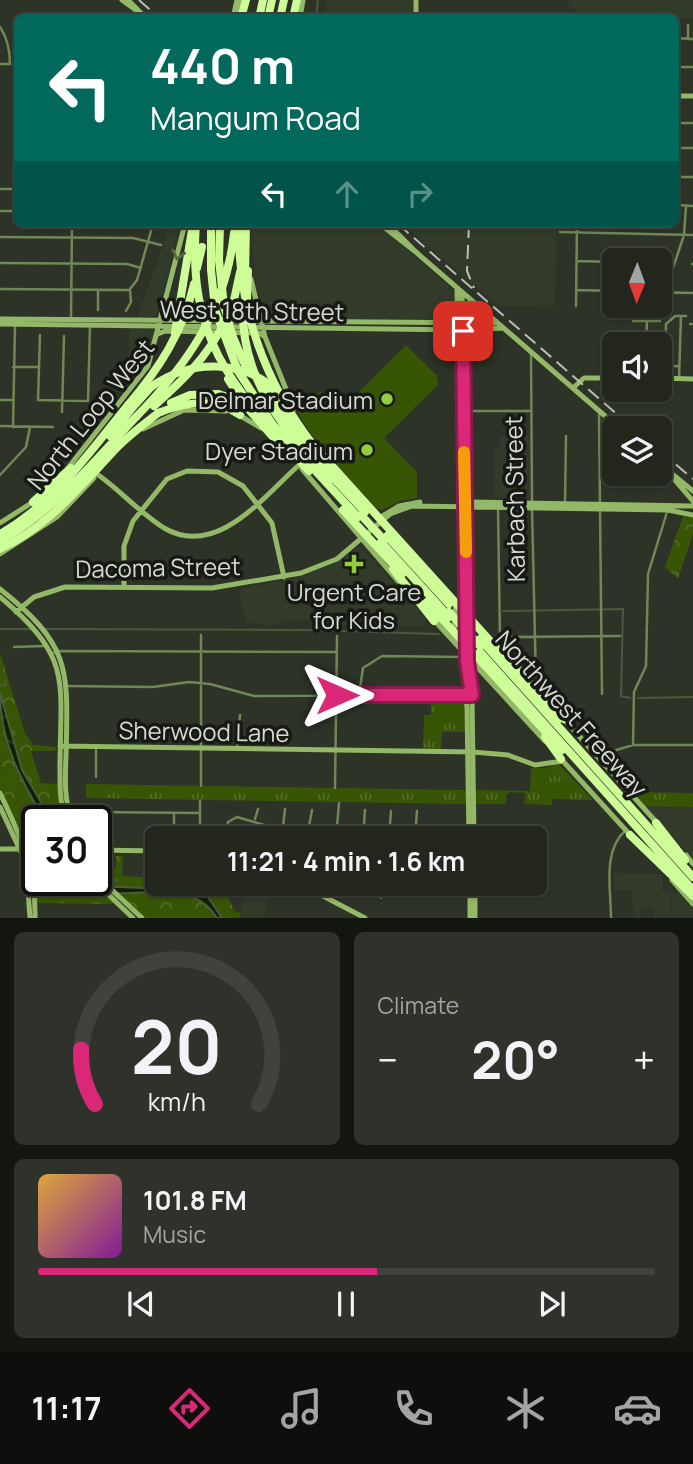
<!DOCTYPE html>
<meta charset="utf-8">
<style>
:root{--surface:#22261d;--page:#2e322a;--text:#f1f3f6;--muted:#a2a5a4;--line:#3f433b;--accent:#db2777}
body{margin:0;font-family:Manrope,sans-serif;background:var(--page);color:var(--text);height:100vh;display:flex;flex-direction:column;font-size:26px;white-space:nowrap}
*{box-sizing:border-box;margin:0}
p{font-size:23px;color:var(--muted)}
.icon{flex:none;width:38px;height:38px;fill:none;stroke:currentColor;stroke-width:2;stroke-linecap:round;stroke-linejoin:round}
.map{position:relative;height:918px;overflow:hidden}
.details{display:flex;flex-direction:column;gap:14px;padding:14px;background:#131510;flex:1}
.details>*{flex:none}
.guide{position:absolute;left:14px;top:14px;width:665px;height:214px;border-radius:10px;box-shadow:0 2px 5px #0004,0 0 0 2px var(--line);background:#00695c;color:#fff;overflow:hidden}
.needle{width:46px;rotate:181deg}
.buttons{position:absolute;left:602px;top:248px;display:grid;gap:14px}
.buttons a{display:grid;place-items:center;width:70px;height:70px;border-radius:10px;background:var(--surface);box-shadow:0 2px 5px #0004,0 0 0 2px var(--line);font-size:35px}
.speed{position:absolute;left:21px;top:805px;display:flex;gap:14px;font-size:35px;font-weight:700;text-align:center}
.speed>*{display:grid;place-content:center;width:91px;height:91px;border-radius:50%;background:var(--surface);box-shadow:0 2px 5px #0004,0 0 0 2px var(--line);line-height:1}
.speed .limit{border:4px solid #111;border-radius:10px;background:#fff;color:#111}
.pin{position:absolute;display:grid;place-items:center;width:60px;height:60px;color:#fff;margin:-30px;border-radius:14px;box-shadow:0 4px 10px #0006}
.me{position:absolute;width:77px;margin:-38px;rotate:90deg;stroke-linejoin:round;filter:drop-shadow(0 0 5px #0008)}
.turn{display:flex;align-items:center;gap:24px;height:147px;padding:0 21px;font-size:32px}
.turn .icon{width:91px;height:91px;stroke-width:2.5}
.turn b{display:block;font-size:49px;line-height:60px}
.lanes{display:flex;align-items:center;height:66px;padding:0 21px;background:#0003;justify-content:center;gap:35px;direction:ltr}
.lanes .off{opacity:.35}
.big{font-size:52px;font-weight:700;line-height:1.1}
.details .tile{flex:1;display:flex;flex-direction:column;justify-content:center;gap:10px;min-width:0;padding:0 24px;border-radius:10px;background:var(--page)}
.details .dial{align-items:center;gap:0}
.dial svg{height:182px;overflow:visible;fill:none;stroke:var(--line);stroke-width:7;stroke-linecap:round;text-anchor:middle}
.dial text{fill:var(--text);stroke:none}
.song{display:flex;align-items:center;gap:21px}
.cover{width:84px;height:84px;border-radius:10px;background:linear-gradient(135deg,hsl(40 70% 55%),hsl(290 70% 35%))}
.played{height:7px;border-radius:4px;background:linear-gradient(90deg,var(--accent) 55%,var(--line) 55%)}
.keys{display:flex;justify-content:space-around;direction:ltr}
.heat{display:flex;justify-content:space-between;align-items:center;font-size:38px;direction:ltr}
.details .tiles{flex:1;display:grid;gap:14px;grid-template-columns:1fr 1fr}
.tile:last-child{grid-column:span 2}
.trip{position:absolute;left:145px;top:826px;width:402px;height:70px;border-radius:10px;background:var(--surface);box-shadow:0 2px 5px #0004,0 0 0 2px var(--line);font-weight:700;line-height:70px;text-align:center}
.tabs{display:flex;height:112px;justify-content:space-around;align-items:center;background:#0e0f0c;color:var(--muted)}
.tabs .icon{width:49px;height:49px}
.tabs .selected{color:var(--accent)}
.tabs b{font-size:32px;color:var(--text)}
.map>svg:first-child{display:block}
.built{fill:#323b29}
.grass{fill:url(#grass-tufts)}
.forest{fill:url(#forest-crowns)}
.pitch{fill:#385505}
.water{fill:url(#water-ripples);stroke:#4c583f;stroke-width:2}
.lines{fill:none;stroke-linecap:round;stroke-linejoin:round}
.stream{stroke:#4c583f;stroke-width:2}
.street{stroke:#708856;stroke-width:2.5}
.secondary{stroke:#93b867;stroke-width:5}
.highway{stroke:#cefd98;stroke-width:8}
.rail{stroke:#babfb6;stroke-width:2;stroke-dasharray:14 7;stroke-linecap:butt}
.highway-bridge{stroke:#cefd98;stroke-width:8}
.oneway{stroke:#55693e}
.route-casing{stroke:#8e194d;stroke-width:18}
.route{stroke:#db2777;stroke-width:12}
.slow{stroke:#f59e0b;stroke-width:12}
.poi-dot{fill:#93cd3e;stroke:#171a14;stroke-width:2.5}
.labels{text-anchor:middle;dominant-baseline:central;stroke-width:7;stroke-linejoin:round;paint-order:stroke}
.street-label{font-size:24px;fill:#d6dad2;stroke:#171a14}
.poi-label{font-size:24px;fill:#d6dad2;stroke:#171a14;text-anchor:end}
</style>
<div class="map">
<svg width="693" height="918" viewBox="0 0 693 918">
<defs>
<pattern id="grass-tufts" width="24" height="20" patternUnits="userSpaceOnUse" patternTransform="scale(1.75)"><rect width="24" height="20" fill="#385505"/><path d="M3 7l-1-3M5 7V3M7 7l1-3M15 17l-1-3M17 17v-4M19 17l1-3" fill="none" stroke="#546d29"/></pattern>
<pattern id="forest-crowns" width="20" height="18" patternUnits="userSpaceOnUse" patternTransform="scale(1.75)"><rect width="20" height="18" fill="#385505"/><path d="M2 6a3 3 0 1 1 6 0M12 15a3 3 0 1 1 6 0" fill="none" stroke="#546d29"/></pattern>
<pattern id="water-ripples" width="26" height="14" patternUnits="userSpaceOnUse" patternTransform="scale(1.75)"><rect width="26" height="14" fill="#112000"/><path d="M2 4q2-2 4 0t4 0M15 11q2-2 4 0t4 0" fill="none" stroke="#334024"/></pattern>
</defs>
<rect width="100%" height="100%" fill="#2d3327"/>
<path class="built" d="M 326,0 L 413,0 L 413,17 L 326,17 Z
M 566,0 L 693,0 L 693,19 L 585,16 L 573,10 Z
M 166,224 L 180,224 L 157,316 L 137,319 L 166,236 Z
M 251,224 L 377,224 L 455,292 L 456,324 L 268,322 L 254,279 Z
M 402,224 L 556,224 L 555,307 L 498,306 Z
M 129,327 L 155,330 L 148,362 L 139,378 L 128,373 Z
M 500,436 L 530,436 L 530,499 L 495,497 L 495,447 L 500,447 Z
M 359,546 L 425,616 L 425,626 L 336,626 L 323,621 L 291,620 L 269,625 L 246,623 L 239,589 L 289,579 L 329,566 Z
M 644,806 L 693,807 L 693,859 L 667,830 Z
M 614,873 L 662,874 L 663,891 L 671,892 L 669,909 L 672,909 L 672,892 L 677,892 L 693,909 L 693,918 L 654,918 L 654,908 L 641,908 L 640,918 L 628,918 L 635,914 L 631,890 L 614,890 Z
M 248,884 L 271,884 L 263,918 L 239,918 Z"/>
<path class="grass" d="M 431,698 L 464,698 L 465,732 L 442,732 L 441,749 L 423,749 L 424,715 L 431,715 Z
M 559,764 L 593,800 L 552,799 L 552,805 L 524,804 L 526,795 L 524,793 L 510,792 L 506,795 L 506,804 L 476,804 L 476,790 L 530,791 L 531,768 L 544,768 Z
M 86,784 L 466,790 L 466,804 L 86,798 Z
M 631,792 L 693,793 L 693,807 L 644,806 Z"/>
<path class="forest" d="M 683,516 L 693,518 L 693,533 L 678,579 L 665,567 Z
M 0,653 L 25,733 L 33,745 L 56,747 L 55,751 L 31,751 L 41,783 L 58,784 L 64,821 L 37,821 L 37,880 L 96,880 L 96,875 L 103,875 L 116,867 L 116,856 L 123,856 L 122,876 L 157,878 L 158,884 C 190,884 223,874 234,911 L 241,913 L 239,918 L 144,918 L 122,898 L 111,904 L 37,903 L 29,848 L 0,792 Z"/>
<path class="pitch" d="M 406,345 L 437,376 L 438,385 L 384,438 L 417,472 L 417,498 L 400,501 L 382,510 L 376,508 C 347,475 313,444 294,405 L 299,396 C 320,391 334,389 349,402 Z"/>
<path class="water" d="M 0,693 L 22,770 L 52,821 L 45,821 C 21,780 0,742 0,693 Z
M 67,880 L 94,886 L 193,890 L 208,897 L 222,918 L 217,918 C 185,866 109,914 67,880 Z"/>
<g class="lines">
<path class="stream" d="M 316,18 L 318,0
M 503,611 L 623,609 L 621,696 L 630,698
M 0,629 L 31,629
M 44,629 L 306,630 L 439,634
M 0,686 L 6,685 L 5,680
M 638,698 L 693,697
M 8,777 L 9,776
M 111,887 L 111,880 L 117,880"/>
<path class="street" d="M 415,16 L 556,17
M 0,27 C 8,39 10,50 10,64 L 0,64
M 676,38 L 693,39
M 688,39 L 688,25
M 676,67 L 693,67
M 676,123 L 693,123
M 676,148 L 693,148
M 676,177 L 693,177
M 0,189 L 18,189
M 676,205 L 693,206
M 0,211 L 18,211
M 560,232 L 693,235
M 0,237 L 133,238 L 161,245
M 577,261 L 614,262
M 0,263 L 127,264 L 141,268
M 660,263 L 670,265
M 692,264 L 693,264
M 0,289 L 130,290
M 130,289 L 137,280 L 153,224
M 576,290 L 614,291
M 660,292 L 693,293
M 576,306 L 577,224
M 98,310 L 98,290
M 126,311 L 131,302 L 130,290
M 668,313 L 669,280 L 684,235 L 686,206
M 71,319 L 72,224
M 633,321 L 660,321
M 690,324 L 693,324
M 40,335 L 38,400 L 88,401 L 90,325
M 646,345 L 647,321
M 531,354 L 532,501
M 665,366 L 666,324 L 675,316 L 686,316
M 13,367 L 38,367
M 660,367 L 678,366
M 679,379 L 681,316
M 0,400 L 13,400
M 464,411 L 531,411
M 62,412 L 64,336
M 599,414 L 602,694
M 0,426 L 53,427
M 13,427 L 15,326
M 0,475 L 26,447 L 30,427
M 565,503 L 566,436
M 498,508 L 500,637
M 532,508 L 536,683
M 493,640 L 500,637 L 620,636
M 14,647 L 44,646
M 53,653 L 58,651 L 337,652
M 65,686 L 153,687 L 189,682 L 210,684 L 254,696 L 465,695
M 359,695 L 363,668 L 382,656 L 461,657
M 633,745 L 634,692 L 646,666 L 648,574 L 667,512
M 237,749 L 240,715
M 597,756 L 633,745 L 693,745
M 96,777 L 96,747
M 201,786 L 201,635
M 335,788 L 337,636
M 100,812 L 103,833
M 71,815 L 89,812 L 200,813
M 255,819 L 258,809
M 283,827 L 285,809
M 307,837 L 312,810
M 174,838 L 174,813
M 200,838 L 200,801
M 226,838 L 228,822 L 237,817 L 309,838
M 336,838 L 339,803
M 363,838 L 365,810
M 389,838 L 391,811
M 415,838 L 417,811
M 348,884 L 366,886 L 395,884
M 380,886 L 381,898
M 611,918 C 611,890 602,850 626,830"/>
<path class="secondary" d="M 122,0 L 144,16
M 128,0 L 146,18
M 233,18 L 237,0
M 237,18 L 241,0
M 300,18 L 303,0
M 416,18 L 416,0
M 676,96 L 693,96
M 380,224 L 417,253
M 388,224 L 417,253 L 620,429
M 251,279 L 265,337 L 294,409
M 457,288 L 461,638
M 462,293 L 468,646
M 165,306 L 174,316 L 206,317
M 226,318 L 251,317 L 258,309
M 0,319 L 497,323
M 0,324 L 463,330 L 503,328
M 158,334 L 165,331 L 259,333 L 265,337
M 660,378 L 693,379
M 573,388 L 584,378 L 614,378
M 239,415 L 261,428
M 143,429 L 184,410 L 226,411
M 274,438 L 291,457
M 660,464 L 693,491
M 663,466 L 693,501
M 68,468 L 148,366 L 185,224
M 302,469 L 398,581
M 97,474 C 120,490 140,513 164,528 C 217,559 264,496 299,465
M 472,502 L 693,506
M 381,517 L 399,506 L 420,502
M 0,523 L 33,502
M 0,554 L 57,517 L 94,478
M 124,587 L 124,546 L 133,521 L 167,479 L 187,471 L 218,472 L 243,486 L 272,523 L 284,577
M 0,589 C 72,646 68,670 66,756 C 65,778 64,800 72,821
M 0,597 C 71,657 61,677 60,762 C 60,783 59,801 66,821
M 16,612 L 34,597 L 65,587 L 212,588 L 301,573 L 337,559 L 390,514 L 412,506 L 668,510 L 693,515
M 433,619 L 545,741
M 454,634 L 456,602
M 461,648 L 467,708 L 469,838
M 467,656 L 472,695 L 474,838
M 516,664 L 549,701
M 562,717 L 658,824
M 60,746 L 473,752 L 508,755 L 535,765 L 563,761
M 561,759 L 632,837
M 0,793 C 21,838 36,867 35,918
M 0,807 L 26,863 L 30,918
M 0,849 L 37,849
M 96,850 L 158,851
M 686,855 L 693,864
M 96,875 L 142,918
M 93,880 L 133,918
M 672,880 L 693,904
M 300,884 L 365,918
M 470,884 L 470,918
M 475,884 L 475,918"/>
<path class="highway" d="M 241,18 L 246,0
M 259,18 L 263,0
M 268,18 L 272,0
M 280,18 L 284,0
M 293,18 L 297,0
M 211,224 L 211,270 L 215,308
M 220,224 L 219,260 L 224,306
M 245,277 L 246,224
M 183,284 L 193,224
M 234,300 L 240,272
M 247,300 L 248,271
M 228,379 L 244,404 L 274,438
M 261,385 L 309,446
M 151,387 C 189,359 247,358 280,395
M 171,403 L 190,395 L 218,394
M 158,413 C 186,402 214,397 240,415
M 275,427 L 358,517
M 110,436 L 132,408
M 302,444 L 365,512
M 33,502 L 71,468
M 0,534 C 55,503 89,453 128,405
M 387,536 L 449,604
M 0,541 C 56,510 93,462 136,417
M 381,542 L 449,617
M 393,569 L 434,621
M 427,602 L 442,619
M 480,639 L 693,877
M 480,652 L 693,890
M 544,701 L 564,719
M 545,737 L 561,759
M 656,823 L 685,860
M 630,835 L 693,896"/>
<path class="rail" d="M 139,0 L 159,18
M 398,224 L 634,429
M 469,224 L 467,271 L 474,288
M 660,451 L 693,479"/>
<path class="highway-bridge" d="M 196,224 C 187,343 235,389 309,471
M 239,224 C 237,306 264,382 314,446 L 511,664 L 557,721
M 197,268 L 202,247
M 224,306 L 233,337 L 248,372
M 243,306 C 240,377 284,430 329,480
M 215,310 L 238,371 L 273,425
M 175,333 L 183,284
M 218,394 L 245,402
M 128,405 C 159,369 183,332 194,284
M 154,406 C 190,374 218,346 234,300
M 132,408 L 151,387
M 136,417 C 188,364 226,309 234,233
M 343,510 L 402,574
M 361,515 L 384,540
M 0,549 C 47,527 77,490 112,453 C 125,438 142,426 158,413
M 449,612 L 480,646
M 442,619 L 562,750"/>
</g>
<defs><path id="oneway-chevron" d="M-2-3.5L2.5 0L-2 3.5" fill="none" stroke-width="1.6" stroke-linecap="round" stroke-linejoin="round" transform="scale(1.75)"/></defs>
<use class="oneway" href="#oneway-chevron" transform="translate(178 255) rotate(104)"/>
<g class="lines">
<defs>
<path id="route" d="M 337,695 L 472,695 L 467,661 L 463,331"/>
</defs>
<use href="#route" class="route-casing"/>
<use href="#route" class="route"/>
<path class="slow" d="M 464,452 L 466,552"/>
</g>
<g class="poi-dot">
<circle cx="387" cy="399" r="7"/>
<circle cx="367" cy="450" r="7"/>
<path d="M350.5 553.5h7v7h7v7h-7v7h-7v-7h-7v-7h7z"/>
</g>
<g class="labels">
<g class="street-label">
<text transform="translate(252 310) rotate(1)">West 18th Street</text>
<text transform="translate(90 414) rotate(-51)">North Loop West</text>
<text transform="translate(514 499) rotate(-91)">Karbach Street</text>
<text transform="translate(158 567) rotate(-1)">Dacoma Street</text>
<text transform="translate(572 713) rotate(48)">Northwest Freeway</text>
<text transform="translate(204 731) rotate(1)">Sherwood Lane</text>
</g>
<g class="poi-label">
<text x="373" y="399">Delmar Stadium</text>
<text x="353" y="450">Dyer Stadium</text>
<text x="354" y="591" text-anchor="middle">Urgent Care<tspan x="354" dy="28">for Kids</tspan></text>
</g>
</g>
</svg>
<div class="buttons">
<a><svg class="needle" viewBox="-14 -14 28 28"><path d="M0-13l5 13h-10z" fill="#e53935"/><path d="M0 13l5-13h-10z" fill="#a2a5a4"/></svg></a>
<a><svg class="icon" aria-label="sound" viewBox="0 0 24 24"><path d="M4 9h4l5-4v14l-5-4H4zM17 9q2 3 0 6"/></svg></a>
<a><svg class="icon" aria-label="layers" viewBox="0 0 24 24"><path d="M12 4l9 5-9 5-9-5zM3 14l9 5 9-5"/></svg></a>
</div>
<div class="speed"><div class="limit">30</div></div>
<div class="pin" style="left:463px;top:331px;background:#d93025"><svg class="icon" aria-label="arrive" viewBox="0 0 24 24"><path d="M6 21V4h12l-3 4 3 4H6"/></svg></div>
<svg class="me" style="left:337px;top:695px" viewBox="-20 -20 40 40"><path d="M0-17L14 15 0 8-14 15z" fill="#db2777" stroke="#fff" stroke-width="4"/></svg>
<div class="trip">11:21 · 4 min · 1.6 km</div>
<div class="guide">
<div class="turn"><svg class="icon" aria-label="left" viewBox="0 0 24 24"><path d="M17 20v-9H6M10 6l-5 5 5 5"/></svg><div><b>440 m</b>Mangum Road</div></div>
<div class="lanes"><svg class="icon" aria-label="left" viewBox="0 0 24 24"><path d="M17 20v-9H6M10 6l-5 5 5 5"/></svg><svg class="icon off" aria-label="ahead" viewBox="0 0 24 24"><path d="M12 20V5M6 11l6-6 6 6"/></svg><svg class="icon off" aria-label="right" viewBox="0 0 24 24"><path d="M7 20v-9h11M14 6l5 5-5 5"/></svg></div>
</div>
</div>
<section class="details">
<div class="tiles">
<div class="tile dial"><svg viewBox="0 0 100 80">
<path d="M14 69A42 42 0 1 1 86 69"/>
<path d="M14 69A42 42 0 0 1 8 45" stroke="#db2777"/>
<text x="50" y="56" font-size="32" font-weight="700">20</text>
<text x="50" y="72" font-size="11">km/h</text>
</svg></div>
<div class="tile"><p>Climate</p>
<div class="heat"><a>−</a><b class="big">20°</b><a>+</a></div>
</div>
<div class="tile">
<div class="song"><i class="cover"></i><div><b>101.8 FM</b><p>Music</p></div></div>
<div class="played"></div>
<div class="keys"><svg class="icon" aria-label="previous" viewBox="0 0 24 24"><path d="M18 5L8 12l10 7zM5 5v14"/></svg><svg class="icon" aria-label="pause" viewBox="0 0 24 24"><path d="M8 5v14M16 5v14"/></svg><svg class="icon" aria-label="next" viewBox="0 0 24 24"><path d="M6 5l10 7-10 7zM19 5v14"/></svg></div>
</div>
</div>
</section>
<nav class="tabs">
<b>11:17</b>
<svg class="icon selected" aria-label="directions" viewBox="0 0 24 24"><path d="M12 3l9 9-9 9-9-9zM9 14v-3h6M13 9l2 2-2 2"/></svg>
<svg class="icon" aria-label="music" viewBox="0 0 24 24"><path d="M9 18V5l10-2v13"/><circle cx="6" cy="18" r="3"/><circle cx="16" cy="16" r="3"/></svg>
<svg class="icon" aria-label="phone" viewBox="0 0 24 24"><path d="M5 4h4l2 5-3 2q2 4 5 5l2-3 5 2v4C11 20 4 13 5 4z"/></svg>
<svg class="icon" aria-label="climate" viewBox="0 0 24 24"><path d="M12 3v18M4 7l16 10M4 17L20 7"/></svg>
<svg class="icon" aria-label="car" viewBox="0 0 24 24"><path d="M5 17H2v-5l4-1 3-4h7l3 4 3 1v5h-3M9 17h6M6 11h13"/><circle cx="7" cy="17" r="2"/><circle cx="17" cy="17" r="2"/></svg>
</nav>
